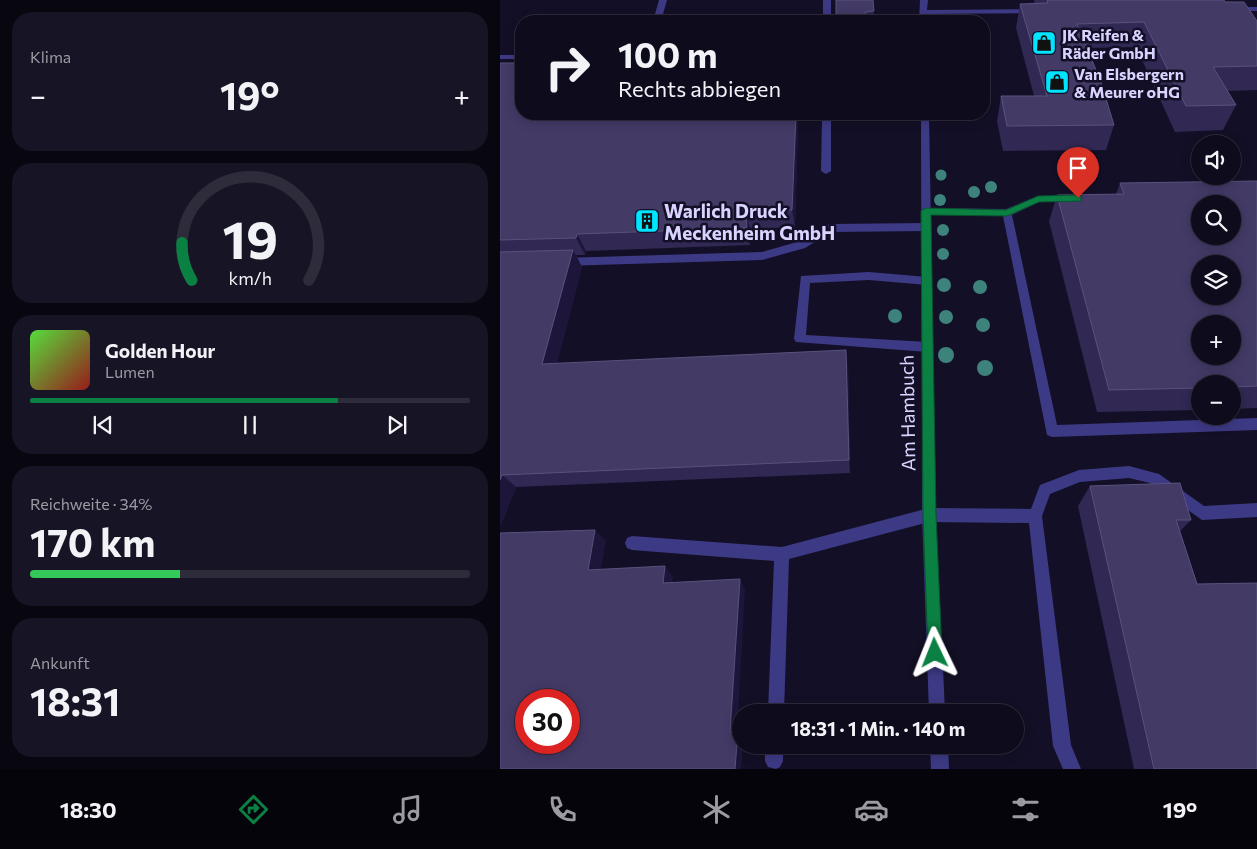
<!DOCTYPE html>
<html lang="de">
<meta charset="utf-8">
<style>
:root{--surface:#0e0b1c;--page:#171425;--text:#f1f3f6;--muted:#9b9ba3;--line:#2e2b3b;--accent:#0b8043}
body{margin:0;font-family:Commissioner,sans-serif;background:var(--page);color:var(--text);height:100vh;display:flex;flex-direction:column;font-size:19px;white-space:nowrap}
*{box-sizing:border-box;margin:0}
p{font-size:16px;color:var(--muted)}
.icon{flex:none;width:28px;height:28px;fill:none;stroke:currentColor;stroke-width:2;stroke-linecap:round;stroke-linejoin:round}
.map{position:relative;flex:1;overflow:hidden}
.sheet{display:flex;flex-direction:column;gap:12px;padding:12px;background:#08060f;width:500px}
.sheet>*{flex:none}
.top-card{position:absolute;left:15px;top:15px;width:475px;height:105px;border-radius:20px;box-shadow:0 2px 12px #0003,0 0 0 1px var(--line);background:#0e0b1c;color:var(--text);overflow:hidden}
.buttons{position:absolute;left:691px;top:135px;display:grid;gap:10px}
.buttons a{display:grid;place-items:center;width:50px;height:50px;border-radius:50%;background:var(--surface);box-shadow:0 2px 12px #0003,0 0 0 1px var(--line);font-size:25px}
.speed{position:absolute;left:15px;top:689px;display:flex;gap:10px;font-size:25px;font-weight:700;text-align:center}
.speed>*{display:grid;place-content:center;width:65px;height:65px;border-radius:50%;background:var(--surface);box-shadow:0 2px 12px #0003,0 0 0 1px var(--line);line-height:1}
.speed .limit{border:8px solid #d22;background:#fff;color:#111}
.pin{position:absolute;display:grid;place-items:center;width:42px;height:42px;color:#fff;margin:-51px -21px;border-radius:50% 50% 50% 0;rotate:-45deg;box-shadow:0 0 5px #0007}
.pin .icon{rotate:45deg}
.me{position:absolute;width:55px;margin:-28px;rotate:358deg;stroke-linejoin:round;filter:drop-shadow(0 0 4px #0008)}
.turn{display:flex;align-items:center;gap:18px;height:105px;padding:0 20px;font-size:22px}
.turn .icon{width:65px;height:65px;stroke-width:2.5}
.turn b{display:block;font-size:35px;line-height:42px}
.big{font-size:38px;font-weight:700;line-height:1.1}
.sheet .tile{flex:1;display:flex;flex-direction:column;justify-content:center;gap:8px;min-width:0;padding:0 18px;border-radius:20px;background:var(--page)}
.sheet .dial{align-items:center;gap:0}
.dial svg{height:130px;overflow:visible;fill:none;stroke:var(--line);stroke-width:7;stroke-linecap:round;text-anchor:middle}
.dial text{fill:var(--text);stroke:none}
.song{display:flex;align-items:center;gap:15px}
.cover{width:60px;height:60px;border-radius:8px;background:linear-gradient(135deg,hsl(110 70% 55%),hsl(0 70% 35%))}
.played{height:5px;border-radius:2px;background:linear-gradient(90deg,var(--accent) 70%,var(--line) 70%)}
.keys{display:flex;justify-content:space-around;direction:ltr}
.heat{display:flex;justify-content:space-between;align-items:center;font-size:28px;direction:ltr}
.charge{height:8px;border-radius:4px;background:linear-gradient(90deg,#34c759 34%,var(--line) 0)}
.trip{position:absolute;left:232px;top:704px;width:292px;height:50px;border-radius:25px;background:var(--surface);box-shadow:0 2px 12px #0003,0 0 0 1px var(--line);font-weight:700;line-height:50px;text-align:center}
.menu{display:flex;height:80px;justify-content:space-around;align-items:center;background:#06040b;color:var(--muted)}
.menu .icon{width:35px;height:35px}
.menu .active{color:var(--accent)}
.menu b{font-size:22px;color:var(--text)}
main{display:flex;flex:1;min-height:0}
.map>svg:first-child{display:block}
.lines{fill:none;stroke-linecap:round;stroke-linejoin:round}
.lane{fill:#3d3a85;fill-rule:evenodd}
.street{fill:#3d3a85;fill-rule:evenodd}
.tree{fill:#3d827b}
.wall{fill:#312854}
.shaded-wall{fill:#1d163a}
.building{fill:#433a66;stroke:#5a527e;fill-rule:evenodd}
.route{fill:#0b8043;stroke:#07532c}
.labels{text-anchor:middle;dominant-baseline:central;stroke-width:5;stroke-linejoin:round;paint-order:stroke}
.far-poi-label{font-size:16px;font-weight:bold;fill:#d9d4ff;stroke:#130f26;text-anchor:start}
.poi-label{font-size:19px;font-weight:bold;fill:#d9d4ff;stroke:#130f26;text-anchor:start}
.street-label{font-size:19px;fill:#d9d4ff;stroke:#130f26}
</style>
<main>
<section class="sheet">
<div class="tile"><p>Klima</p>
<div class="heat"><a>−</a><b class="big">19°</b><a>+</a></div>
</div>
<div class="tile dial"><svg viewBox="0 0 100 80">
<path d="M14 69A42 42 0 1 1 86 69"/>
<path d="M14 69A42 42 0 0 1 8 46" stroke="#0b8043"/>
<text x="50" y="56" font-size="32" font-weight="700">19</text>
<text x="50" y="72" font-size="11">km/h</text>
</svg></div>
<div class="tile">
<div class="song"><i class="cover"></i><div><b>Golden Hour</b><p>Lumen</p></div></div>
<div class="played"></div>
<div class="keys"><svg class="icon" aria-label="previous" viewBox="0 0 24 24"><path d="M18 5L8 12l10 7zM5 5v14"/></svg><svg class="icon" aria-label="pause" viewBox="0 0 24 24"><path d="M8 5v14M16 5v14"/></svg><svg class="icon" aria-label="next" viewBox="0 0 24 24"><path d="M6 5l10 7-10 7zM19 5v14"/></svg></div>
</div>
<div class="tile"><p>Reichweite · 34%</p><b class="big">170 km</b><div class="charge"></div></div>
<div class="tile"><p>Ankunft</p><b class="big">18:31</b></div>
</section>
<div class="map">
<svg width="757" height="769" viewBox="0 0 757 769">
<rect width="100%" height="100%" fill="#130f26"/>
<g class="lines">
<path class="lane" d="M 159,0 L 167,0 L 161,21 L 153,21 Z
M 323,0 L 331,0 L 331,21 L 323,21 Z
M 0,55 L 21,55 L 21,59 L 0,59 Z
M 301,114 L 393,114 L 389,117 L 331,118 L 331,171 L 326,174 L 321,171 L 322,119 L 282,120 L 277,117 L 282,114 Z
M 538,196 L 572,196 L 577,199 L 572,202 L 539,202 L 512,215 L 557,425 L 757,418 L 757,430 L 552,437 L 547,435 L 503,216 L 426,214 L 421,211 L 426,208 L 506,209 Z
M 426,223 L 431,227 L 426,231 L 331,232 L 305,248 L 262,260 L 62,266 L 57,262 L 62,258 L 262,252 L 297,242 L 329,224 Z
M 369,272 L 427,277 L 433,281 L 427,285 L 369,280 L 310,283 L 306,335 L 428,342 L 432,344 L 434,347 L 432,350 L 428,352 L 296,342 L 294,339 L 301,276 Z
M 629,466 L 659,474 L 704,506 L 757,503 L 757,517 L 702,520 L 650,483 L 629,478 L 580,482 L 550,494 L 542,516 L 571,745 L 581,769 L 563,769 L 553,746 L 529,523 L 429,522 L 289,559 L 284,712 L 268,712 L 274,561 L 132,550 L 127,548 L 125,543 L 127,538 L 132,536 L 282,547 L 429,508 L 531,509 L 540,485 L 579,470 Z
M 265,745 L 283,745 L 283,761 L 280,767 L 276,769 L 268,767 L 265,761 Z"/>
<path class="street" d="M 420,0 L 428,0 L 427,10 L 534,9 L 538,11 L 534,13 L 427,14 L 427,21 L 419,21 Z
M 729,7 L 757,7 L 757,11 L 729,11 Z
M 421,114 L 429,114 L 436,515 L 445,712 L 429,712 L 422,515 Z
M 430,745 L 448,745 L 449,769 L 431,769 Z"/>
</g>
<g class="tree">
<circle cx="441" cy="175" r="5.5"/>
<circle cx="491" cy="187" r="6"/>
<circle cx="474" cy="192" r="6"/>
<circle cx="440" cy="200" r="6"/>
<circle cx="443" cy="230" r="6"/>
<circle cx="443" cy="254" r="6"/>
<circle cx="444" cy="285" r="7"/>
<circle cx="480" cy="287" r="7"/>
<circle cx="395" cy="316" r="7"/>
<circle cx="446" cy="317" r="7"/>
<circle cx="483" cy="325" r="7"/>
<circle cx="446" cy="355" r="8"/>
<circle cx="485" cy="368" r="8"/>
</g>
<path class="wall" d="M 373,0 L 374,21 L 336,21 Z
M 534,0 L 724,0 L 725,2 L 757,21 L 757,90 L 727,91 L 736,105 L 723,130 L 675,132 L 636,47 L 587,48 L 614,125 L 606,150 L 503,151 L 497,121 L 501,96 L 534,96 L 516,28 L 520,4 L 535,4 Z
M 0,63 L 21,114 L 297,114 L 298,122 L 295,227 L 250,229 L 250,245 L 86,251 L 85,255 L 76,255 L 82,267 L 57,363 L 348,365 L 350,473 L 16,487 L 0,527 Z
M 757,181 L 757,408 L 732,409 L 732,384 L 700,384 L 700,410 L 597,412 L 549,221 L 557,195 L 616,194 L 620,183 Z
M 590,486 L 691,520 L 680,531 L 757,769 L 634,769 L 578,506 Z"/>
<path class="shaded-wall" d="M 296,114 L 297,114 L 298,122 L 295,227 L 292,210 Z
M 246,212 L 250,229 L 250,245 L 247,228 Z
M 77,234 L 86,251 L 85,255 L 76,238 Z
M 73,250 L 82,267 L 53,379 L 42,364 Z
M 346,350 L 348,365 L 350,473 L 349,460 Z
M 2,475 L 16,487 L 0,527 L 0,480 Z
M 95,530 L 106,541 L 99,580 L 88,570 Z
M 165,566 L 173,577 L 172,592 L 163,583 Z
M 240,579 L 245,589 L 237,736 L 230,732 Z
M 238,731 L 241,734 L 241,745 L 243,745 L 241,769 L 235,769 Z"/>
<path class="building" d="M 336,0 L 373,0 L 374,11 L 365,12 L 366,21 L 336,21 Z
M 547,0 L 724,0 L 725,2 L 744,2 L 757,21 L 757,66 L 713,67 L 736,105 L 686,106 L 644,22 L 577,24 L 601,82 L 614,125 L 507,126 L 501,96 L 547,96 L 520,4 L 548,3 Z
M 0,63 L 21,63 L 21,114 L 296,114 L 292,210 L 246,212 L 247,228 L 77,234 L 76,238 L 0,240 Z
M 757,181 L 757,386 L 732,387 L 732,384 L 700,384 L 700,388 L 609,390 L 557,195 L 624,194 L 620,183 ZM 700,204 L 732,204 L 732,236 L 700,236 ZM 700,264 L 732,264 L 732,296 L 700,296 ZM 700,324 L 732,324 L 732,356 L 700,356 Z
M 73,250 L 42,364 L 346,350 L 349,460 L 2,475 L 0,480 L 0,252 Z
M 680,483 L 691,520 L 676,520 L 697,584 L 757,583 L 757,769 L 654,769 L 590,486 Z
M 95,530 L 88,570 L 165,566 L 163,583 L 240,579 L 230,732 L 238,731 L 235,769 L 0,769 L 0,533 ZM 26,700 L 69,700 L 69,742 L 26,742 Z"/>
<path class="route" d="M 578,195 L 581,196 L 581,201 L 539,202 L 507,216 L 431,215 L 436,515 L 442,653 L 440,659 L 435,661 L 430,659 L 428,653 L 423,515 L 421,211 L 426,208 L 506,210 L 538,196 Z"/>
<defs>
<symbol id="shop-square" viewBox="-11 -11 22 22"><rect x="-9" y="-9" width="18" height="18" rx="4" fill="#00e5ff" stroke="#130f26"/><path d="M-5-2.5h2.3a2.7 3.5 0 0 1 5.4 0H5L5.5 6h-11ZM-1.5-2.5h3a1.5 2.3 0 0 0-3 0Z" fill="#111"/></symbol>
<symbol id="building-square" viewBox="-11 -11 22 22"><rect x="-9" y="-9" width="18" height="18" rx="4" fill="#00e5ff" stroke="#130f26"/><path d="M-4-6H4V6H1V3H-1V6H-4ZM-2.5-4.3h1.7v1.8h-1.7ZM.8-4.3h1.7v1.8H.8ZM-2.5-1h1.7V.8h-1.7ZM.8-1h1.7V.8H.8Z" fill="#111"/></symbol>
</defs>
<g fill-rule="evenodd">
<use href="#shop-square" x="530" y="29" width="28" height="28"/>
<use href="#shop-square" x="543" y="68" width="28" height="28"/>
<use href="#building-square" x="133" y="207" width="28" height="28"/>
</g>
<g class="labels">
<g class="far-poi-label">
<text x="562" y="34">JK Reifen &amp;<tspan x="562" dy="18">Räder GmbH</tspan></text>
<text x="574" y="73">Van Elsbergern<tspan x="574" dy="18">&amp; Meurer oHG</tspan></text>
</g>
<g class="poi-label">
<text x="164" y="210">Warlich Druck<tspan x="164" dy="22">Meckenheim GmbH</tspan></text>
</g>
<g class="street-label">
<text transform="translate(407 413) rotate(-91)">Am Hambuch</text>
</g>
</g>
</svg>
<div class="buttons">
<a><svg class="icon" aria-label="sound" viewBox="0 0 24 24"><path d="M4 9h4l5-4v14l-5-4H4zM17 9q2 3 0 6"/></svg></a>
<a><svg class="icon" aria-label="search" viewBox="0 0 24 24"><circle cx="10" cy="10" r="6"/><path d="M15 15l6 6"/></svg></a>
<a><svg class="icon" aria-label="layers" viewBox="0 0 24 24"><path d="M12 4l9 5-9 5-9-5zM3 14l9 5 9-5"/></svg></a>
<a>+</a>
<a>−</a>
</div>
<div class="speed"><div class="limit">30</div></div>
<div class="pin" style="left:578px;top:198px;background:#d93025"><svg class="icon" aria-label="arrive" viewBox="0 0 24 24"><path d="M6 21V4h12l-3 4 3 4H6"/></svg></div>
<svg class="me" style="left:435px;top:653px" viewBox="-20 -20 40 40"><path d="M0-17L14 15 0 8-14 15z" fill="#0b8043" stroke="#fff" stroke-width="4"/></svg>
<div class="trip">18:31 · 1 Min. · 140 m</div>
<div class="top-card">
<div class="turn"><svg class="icon" aria-label="right" viewBox="0 0 24 24"><path d="M7 20v-9h11M14 6l5 5-5 5"/></svg><div><b>100 m</b>Rechts abbiegen</div></div>
</div>
</div>
</main>
<nav class="menu">
<b>18:30</b>
<svg class="icon active" aria-label="directions" viewBox="0 0 24 24"><path d="M12 3l9 9-9 9-9-9zM9 14v-3h6M13 9l2 2-2 2"/></svg>
<svg class="icon" aria-label="music" viewBox="0 0 24 24"><path d="M9 18V5l10-2v13"/><circle cx="6" cy="18" r="3"/><circle cx="16" cy="16" r="3"/></svg>
<svg class="icon" aria-label="phone" viewBox="0 0 24 24"><path d="M5 4h4l2 5-3 2q2 4 5 5l2-3 5 2v4C11 20 4 13 5 4z"/></svg>
<svg class="icon" aria-label="climate" viewBox="0 0 24 24"><path d="M12 3v18M4 7l16 10M4 17L20 7"/></svg>
<svg class="icon" aria-label="car" viewBox="0 0 24 24"><path d="M5 17H2v-5l4-1 3-4h7l3 4 3 1v5h-3M9 17h6M6 11h13"/><circle cx="7" cy="17" r="2"/><circle cx="17" cy="17" r="2"/></svg>
<svg class="icon" aria-label="filters" viewBox="0 0 24 24"><path d="M4 7h16M4 17h16"/><circle cx="9" cy="7" r="2"/><circle cx="15" cy="17" r="2"/></svg>
<b>19°</b>
</nav>
